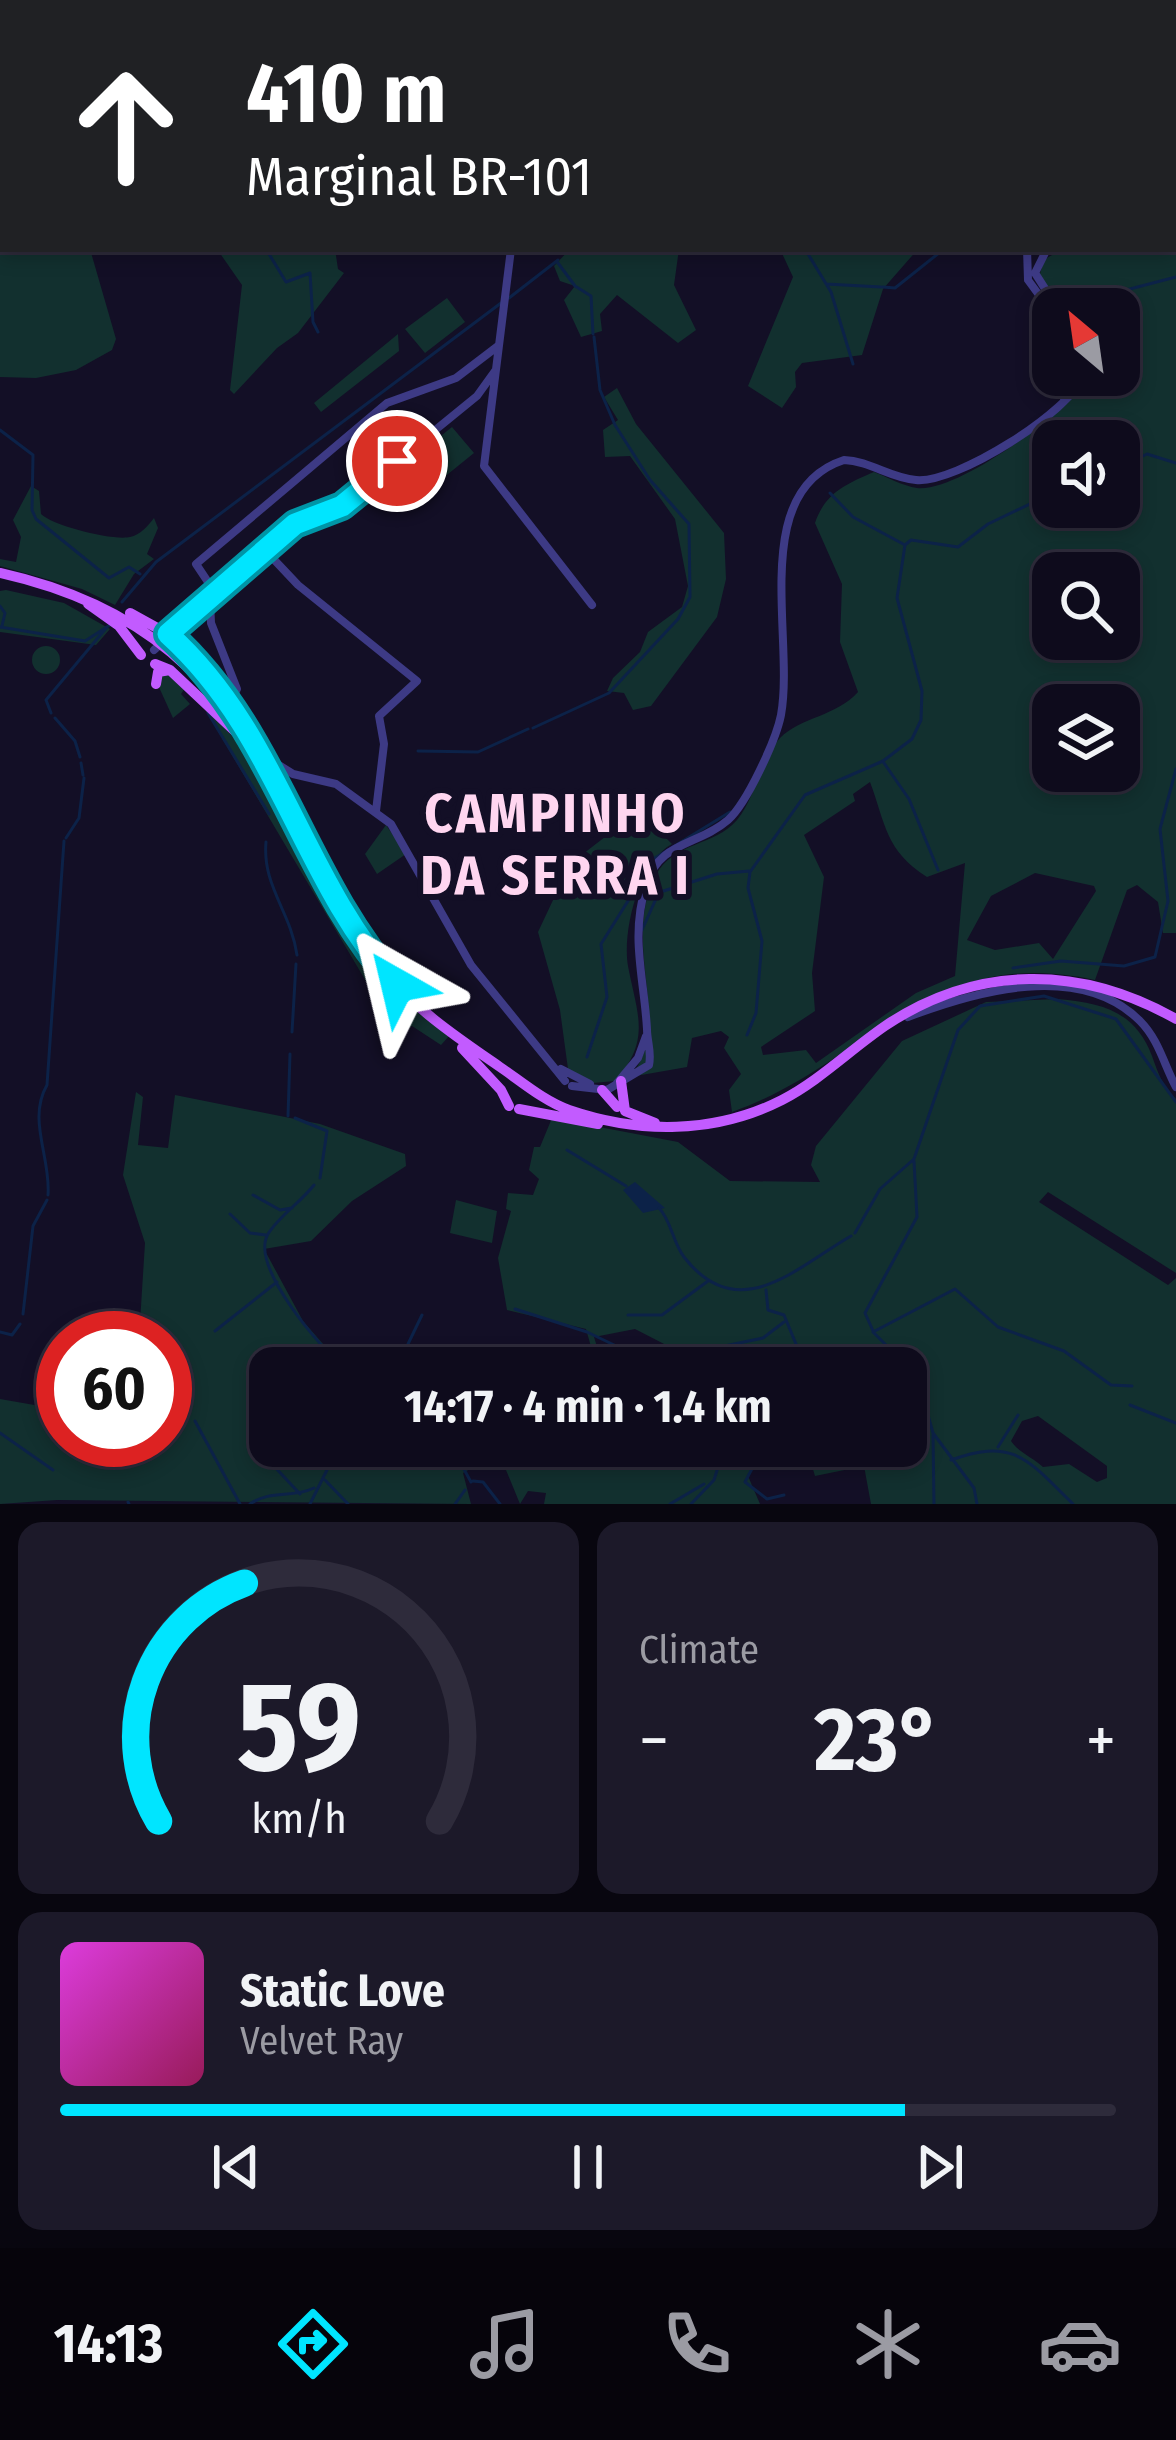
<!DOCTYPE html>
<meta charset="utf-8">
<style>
:root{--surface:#0e0b1c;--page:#1c1929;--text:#f1f3f6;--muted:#9b9ba3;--line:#2e2b3b;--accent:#00e5ff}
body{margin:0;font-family:"Fira Sans Condensed",sans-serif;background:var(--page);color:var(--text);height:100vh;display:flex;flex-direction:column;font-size:45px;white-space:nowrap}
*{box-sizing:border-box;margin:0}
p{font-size:39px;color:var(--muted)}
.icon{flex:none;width:66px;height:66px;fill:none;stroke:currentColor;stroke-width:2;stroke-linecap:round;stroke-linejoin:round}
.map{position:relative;height:1504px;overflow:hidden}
.details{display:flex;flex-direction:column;gap:18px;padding:18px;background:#08060f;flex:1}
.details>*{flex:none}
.guide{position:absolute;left:0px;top:0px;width:1176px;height:252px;box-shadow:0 6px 18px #0003,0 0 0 3px var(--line);background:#202124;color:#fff;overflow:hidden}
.needle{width:78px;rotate:331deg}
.controls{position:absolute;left:1032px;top:288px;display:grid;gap:24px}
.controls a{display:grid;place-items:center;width:108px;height:108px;border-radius:24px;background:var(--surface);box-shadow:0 6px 18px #0003,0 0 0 3px var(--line);font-size:60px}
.speed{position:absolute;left:36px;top:1311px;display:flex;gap:24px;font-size:60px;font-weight:700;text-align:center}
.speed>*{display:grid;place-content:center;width:156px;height:156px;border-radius:50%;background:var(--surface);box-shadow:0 6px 18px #0003,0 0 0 3px var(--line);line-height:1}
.speed .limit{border:18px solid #d22;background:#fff;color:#111}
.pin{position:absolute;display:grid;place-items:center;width:102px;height:102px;color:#fff;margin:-51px;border:6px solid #fff;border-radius:50%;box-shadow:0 3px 12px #0007}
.me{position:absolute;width:132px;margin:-66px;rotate:323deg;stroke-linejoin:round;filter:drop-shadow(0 0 9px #0008)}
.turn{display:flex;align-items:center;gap:42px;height:252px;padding:0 48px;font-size:54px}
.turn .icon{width:156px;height:156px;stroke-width:2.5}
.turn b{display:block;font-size:84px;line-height:102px}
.big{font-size:90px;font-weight:700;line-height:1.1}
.details .widget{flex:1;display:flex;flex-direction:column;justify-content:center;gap:18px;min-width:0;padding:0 42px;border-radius:24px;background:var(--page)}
.details .dial{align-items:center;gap:0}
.dial svg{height:312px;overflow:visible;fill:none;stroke:var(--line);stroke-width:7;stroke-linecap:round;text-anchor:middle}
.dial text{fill:var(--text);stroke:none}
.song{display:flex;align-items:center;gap:36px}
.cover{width:144px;height:144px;border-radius:18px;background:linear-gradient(135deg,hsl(300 70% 55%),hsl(330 70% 35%))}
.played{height:12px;border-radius:6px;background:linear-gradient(90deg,var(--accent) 80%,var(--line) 80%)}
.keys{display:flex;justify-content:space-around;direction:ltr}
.heat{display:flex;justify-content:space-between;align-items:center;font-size:66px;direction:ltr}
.details .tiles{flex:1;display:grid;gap:18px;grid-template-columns:1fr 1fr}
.widget:last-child{grid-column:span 2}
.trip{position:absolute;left:249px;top:1347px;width:678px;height:120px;border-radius:24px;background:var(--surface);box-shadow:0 6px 18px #0003,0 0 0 3px var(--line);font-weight:700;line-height:120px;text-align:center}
.tabs{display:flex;height:192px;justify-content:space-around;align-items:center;background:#06040b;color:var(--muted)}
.tabs .icon{width:84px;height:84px}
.tabs .current{color:var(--accent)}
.tabs b{font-size:54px;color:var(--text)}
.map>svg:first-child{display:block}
.green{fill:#12302f;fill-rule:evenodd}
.water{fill:#0c2248}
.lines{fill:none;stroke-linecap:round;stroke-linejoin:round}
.stream{stroke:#0c2248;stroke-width:3}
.minor{stroke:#3d3a85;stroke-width:8}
.major{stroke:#c25bff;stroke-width:10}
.route-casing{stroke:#0095a6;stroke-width:30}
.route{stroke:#00e5ff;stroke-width:21}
.labels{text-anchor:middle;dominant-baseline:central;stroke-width:12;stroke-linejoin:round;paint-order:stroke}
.district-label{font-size:54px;font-weight:bold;letter-spacing:3px;fill:#ffd6f0;stroke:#130f26}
</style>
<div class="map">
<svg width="1176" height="1504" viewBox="0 0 1176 1504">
<rect width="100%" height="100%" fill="#130f26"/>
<path class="green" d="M 0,0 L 65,3 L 3,3 L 3,249 L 90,249 L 116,339 L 112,350 L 76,370 L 36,378 L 0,377 Z
M 104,0 L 362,0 L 96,3 Z
M 841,0 L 1083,0 L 1084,3 L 838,3 Z
M 1176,206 L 1176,933 L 1163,933 L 1158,902 L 1137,885 L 1127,890 L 1095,980 C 926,943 870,1063 732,1112 L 729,1090 L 741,1074 L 724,1048 L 729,1037 L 721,1031 L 692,1038 L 687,1067 L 630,1077 C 676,1024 619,946 656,875 C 673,842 715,846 737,820 C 756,797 760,759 780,738 C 801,717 837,716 858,692 L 840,642 L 842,584 L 815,523 C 825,493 846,484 874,472 C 887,477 903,486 917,488 C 959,493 1070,409 1091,375 L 1119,375 L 1119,309 L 1062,309 L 1039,277 C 1041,272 1042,263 1046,259 C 1062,243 1148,249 1173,249 ZM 1053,441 L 1119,441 L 1119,507 L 1053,507 ZM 1053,573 L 1119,573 L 1119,639 L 1053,639 ZM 1053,705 L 1119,705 L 1119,771 L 1053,771 ZM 870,782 C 886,825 885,850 927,877 L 965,863 L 955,976 L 916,993 L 816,1063 L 806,1050 L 763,1055 L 761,1047 L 815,1011 L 812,973 L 824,877 L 804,835 L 855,801 L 853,794 ZM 1035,873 L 1094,886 L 1096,891 L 1053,959 L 1039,943 L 995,950 L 967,940 L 991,896 Z
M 217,249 L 335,249 L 338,269 L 344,273 L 298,333 L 277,348 L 234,394 L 230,390 L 242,285 Z
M 570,249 L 679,249 L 674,285 L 696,330 L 678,343 L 617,295 L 600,314 L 602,331 L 581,337 L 564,300 L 575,286 L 560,281 L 554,266 Z
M 780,249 L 918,249 L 883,289 L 862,355 L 802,363 L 795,372 L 796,387 L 782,408 L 748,386 L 793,277 Z
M 447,298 L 465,322 L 425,353 L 405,329 Z
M 398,334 L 399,351 L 321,412 L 314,403 Z
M 617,388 L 636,424 L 724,533 L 726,579 L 717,617 L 651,706 L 633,710 L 624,693 L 607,691 L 613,678 L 640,652 L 648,632 L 682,607 L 688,586 L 675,519 L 630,456 L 605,457 L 603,430 L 618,420 L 604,397 Z
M 452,427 L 474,453 L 432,487 L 412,459 Z
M 31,486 L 39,491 L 41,514 C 53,526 114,541 130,537 C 140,535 148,526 154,518 L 158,528 L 147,554 L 154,559 L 134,574 L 115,605 L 82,589 L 0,566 L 0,559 L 16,562 L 21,537 L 13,520 Z
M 6,590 L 64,603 L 110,629 L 96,645 L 0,632 L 0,591 Z
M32 660a14 14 0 1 1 28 0a14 14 0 1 1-28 0Z
M 165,671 L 185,688 L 181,694 L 190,704 L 173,718 L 158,685 Z
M 194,691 L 257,766 L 346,925 L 450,1035 L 441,1045 L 412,1026 L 397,1034 L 388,1026 L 386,1015 Z
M 623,823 L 662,834 L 672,844 C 639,862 622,931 628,966 C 637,1014 652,1040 615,1081 L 593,1083 L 568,1069 L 560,1010 L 538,932 L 570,864 Z
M 386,825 L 406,854 L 377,874 L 365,854 Z
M 1058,999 C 1102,1003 1135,1011 1152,1056 C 1158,1073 1163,1087 1176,1099 L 1176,1273 L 1048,1192 L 1039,1202 L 1168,1285 L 1176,1278 L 1176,1504 L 871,1504 L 864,1466 L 815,1476 L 809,1456 L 815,1446 L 906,1446 L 906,1368 L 660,1368 L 668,1346 L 635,1329 L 594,1337 L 599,1353 L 616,1368 L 597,1368 L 586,1329 L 507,1310 L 498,1258 L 511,1211 L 506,1209 L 508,1193 L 533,1195 L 539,1179 L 529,1170 L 534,1147 L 540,1147 L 552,1118 L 678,1142 L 730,1181 L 820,1182 L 811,1165 L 816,1146 L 902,1041 L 986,1002 ZM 1038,1416 L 1107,1466 L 1107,1478 L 1097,1482 L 1069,1464 L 1043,1467 C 1034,1458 1018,1452 1011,1441 L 1022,1421 Z
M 136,1092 L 143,1097 L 138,1145 L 168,1148 L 175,1095 L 320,1124 L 405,1154 L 406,1166 L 352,1201 L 311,1241 L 264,1249 L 303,1321 L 344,1368 L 270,1368 L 270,1446 L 401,1446 L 439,1457 L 442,1446 L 761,1446 L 748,1476 L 760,1504 L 544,1504 L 546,1493 L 528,1491 L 520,1504 L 506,1470 L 482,1462 L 463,1473 L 471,1504 L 57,1500 L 0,1504 L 0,1399 L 63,1410 L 63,1440 L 165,1440 L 165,1338 L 139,1338 L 145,1243 L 123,1175 Z
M 456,1200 L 497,1211 L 492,1243 L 450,1233 Z"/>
<path class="water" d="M 635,1182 L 665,1208 L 643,1213 L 623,1190 Z"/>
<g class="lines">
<path class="stream" d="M 1032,0 L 1033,3
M 291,3 L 295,0
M 838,3 L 842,0
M 0,19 L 3,22
M 0,153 L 3,149
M 266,249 L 286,282 L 310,273 L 313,322 L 318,332
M 805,249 L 831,292 L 853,364
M 558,263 L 575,286 L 591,296 L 593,334
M 826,284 L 881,287
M 883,287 L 895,288 L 944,249
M 1107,295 L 1176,277
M 509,298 L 558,260
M 0,430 L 33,455 L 32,510 L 36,519 L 109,578 L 129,567 L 140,574
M 1119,468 L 1147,454 L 1176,463
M 830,493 L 853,517 L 905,545 L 911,540 L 958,547 L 988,524 L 1053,493
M 122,602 L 156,562 L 501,303
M 0,606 L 5,613 L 2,626
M 0,627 L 85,641 L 110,625
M 51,713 L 46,700 L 107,627
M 208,713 L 269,814
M 55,718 L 75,741 L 80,757
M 533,728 L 609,693 L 678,619 L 690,597 L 689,524 L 650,480 L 615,425 L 600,390 L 594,337
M 418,751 L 478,752 L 528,729
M 81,763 L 83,775
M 884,763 L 909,799 L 938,870
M 66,838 L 79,818 L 84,778
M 266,842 C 262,886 291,912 297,955
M 654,894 L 717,874 L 749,871
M 642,930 L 659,892
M 1013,968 L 1061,961 L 1124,966 L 1155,957 L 1168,901 L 1160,829 L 1176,769
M 292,1032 L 296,964
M 747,1035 L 756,1013 L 762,941 L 748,888 L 750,872 L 805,795 L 883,761 L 912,739 L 921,720 L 922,691 L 897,598 L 905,545
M 587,1057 L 607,997 L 601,944 L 655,858 L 730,812
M 288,1116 L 290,1054
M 295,1118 L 327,1131 L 320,1178
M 567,1150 L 626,1186
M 914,1161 L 917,1217 L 865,1313 L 874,1333 L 917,1376 L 933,1433 L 974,1488 L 977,1504
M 314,1185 C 301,1202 279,1216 268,1234 C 249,1266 321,1348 344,1368
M 48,1195 C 51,1157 27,1120 47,1085 L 64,841
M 253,1195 L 280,1210 L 292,1208
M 659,1208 C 671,1220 673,1243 684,1257 C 739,1328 798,1266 851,1236
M 230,1214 L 250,1233 L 266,1235
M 855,1233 L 880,1189 L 914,1159 L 958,1030 L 980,1006 L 1044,996 L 1116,1019 L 1176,1102
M 766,1290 L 768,1310 L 784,1315 L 796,1344 L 790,1356 L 800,1368
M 515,1309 L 587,1332 L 635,1355 L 635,1368
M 23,1314 L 33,1226 L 47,1200
M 628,1315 L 662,1315 L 708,1281
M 215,1331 L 277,1282
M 0,1332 L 12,1335 L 20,1324
M 873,1332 L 955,1289 L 998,1327 L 1064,1351 L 1111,1385 L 1132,1386
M 408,1344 L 422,1315
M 399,1352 L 404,1348
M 696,1352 L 763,1338 L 784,1322
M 392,1368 L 395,1358
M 1130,1405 L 1176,1423
M 250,1412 L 258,1449 L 300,1494
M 195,1421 L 240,1504
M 0,1433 L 53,1470
M 933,1435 L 934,1504
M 383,1446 L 424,1463
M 764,1446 L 745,1482 L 767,1499 L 784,1495
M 998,1447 L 1018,1415
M 444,1454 L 460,1462 L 471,1482
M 951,1460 C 1014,1437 1028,1460 1073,1504
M 325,1480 L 348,1504
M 473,1481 L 483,1482 L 500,1504
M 128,1502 L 129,1504
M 250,1504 C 272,1489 291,1499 314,1488
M 310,1504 L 339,1446
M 455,1504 L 465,1490
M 670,1504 L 704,1484
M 691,1504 L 714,1480 L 719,1464 L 755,1457"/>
<path class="minor" d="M 624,0 L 626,3
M 511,249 L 484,466 L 592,605
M 1027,249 L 1028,280 L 1053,314
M 1047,249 L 1035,273 L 1058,309
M 1064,398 L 1076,375
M 264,549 L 298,585 L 417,681 L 379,716 L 384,744 L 376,811
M 214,591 L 196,564 L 387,403 L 456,378 L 498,346
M 210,601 L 211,623 L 237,689 L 231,701
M 168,634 L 223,689 L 263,755 L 293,774 L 336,784 L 391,824 L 471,965 L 565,1081
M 154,650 L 264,549 L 305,517 L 342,506 L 477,396 L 495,371
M 908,1017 C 976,991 1080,961 1140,1021 C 1159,1040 1164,1065 1176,1087
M 561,1069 L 590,1084
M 617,1083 L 638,1058 L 646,1036
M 572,1086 L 607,1090 L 649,1065 C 652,1052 647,1042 647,1029 C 644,977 630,937 646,885 C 659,841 698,846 728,820 C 747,803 776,740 781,715 C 795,638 748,491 844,460 C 870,461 890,478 916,480 C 956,484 1071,411 1084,375"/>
<path class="major" d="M 0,573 C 143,605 218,676 285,804 C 314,859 342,919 382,968 C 414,1009 458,1038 500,1067 C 522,1082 544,1101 569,1110 C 639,1134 715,1134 782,1100 C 819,1081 850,1050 885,1026 C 977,964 1081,965 1176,1019
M 88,604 L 119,626 L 141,655
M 130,613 L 168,634
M 155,664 L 170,670 L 238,734
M 156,684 L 158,672 L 170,670
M 462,1048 L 501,1090 L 509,1106
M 621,1081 L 625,1111 L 655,1123
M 602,1090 L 617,1107
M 519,1109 L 598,1124"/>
</g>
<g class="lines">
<defs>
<path id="route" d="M 397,985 C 300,877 279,734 168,634 L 295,524 L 342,506 L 397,461"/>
</defs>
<use href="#route" class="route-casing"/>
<use href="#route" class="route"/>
</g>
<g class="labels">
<g class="district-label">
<text x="556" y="814">CAMPINHO<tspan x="556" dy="62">DA SERRA I</tspan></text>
</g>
</g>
</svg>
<div class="controls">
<a><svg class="needle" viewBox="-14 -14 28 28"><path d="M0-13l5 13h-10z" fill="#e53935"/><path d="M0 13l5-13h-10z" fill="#9b9ba3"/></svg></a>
<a><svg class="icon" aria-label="sound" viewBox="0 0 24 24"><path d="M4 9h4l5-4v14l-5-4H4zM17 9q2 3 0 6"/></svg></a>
<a><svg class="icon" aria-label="search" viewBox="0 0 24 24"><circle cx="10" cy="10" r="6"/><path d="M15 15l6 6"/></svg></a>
<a><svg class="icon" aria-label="layers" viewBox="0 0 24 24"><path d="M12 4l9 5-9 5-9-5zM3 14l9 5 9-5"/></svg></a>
</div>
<div class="speed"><div class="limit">60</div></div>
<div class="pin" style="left:397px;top:461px;background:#d93025"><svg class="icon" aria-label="arrive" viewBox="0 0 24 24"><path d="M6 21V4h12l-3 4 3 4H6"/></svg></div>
<svg class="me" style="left:397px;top:985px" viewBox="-20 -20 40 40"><path d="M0-17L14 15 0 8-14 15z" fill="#00e5ff" stroke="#fff" stroke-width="4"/></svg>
<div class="trip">14:17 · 4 min · 1.4 km</div>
<div class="guide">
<div class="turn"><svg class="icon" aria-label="ahead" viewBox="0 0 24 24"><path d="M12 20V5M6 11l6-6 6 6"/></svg><div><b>410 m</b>Marginal BR-101</div></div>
</div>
</div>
<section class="details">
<div class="tiles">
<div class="widget dial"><svg viewBox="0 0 100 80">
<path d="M14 69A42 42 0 1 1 86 69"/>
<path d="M14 69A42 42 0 0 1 36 8" stroke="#00e5ff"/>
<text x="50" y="56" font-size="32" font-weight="700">59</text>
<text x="50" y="72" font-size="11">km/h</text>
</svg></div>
<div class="widget"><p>Climate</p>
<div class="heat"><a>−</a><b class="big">23°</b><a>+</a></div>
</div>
<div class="widget">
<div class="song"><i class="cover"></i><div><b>Static Love</b><p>Velvet Ray</p></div></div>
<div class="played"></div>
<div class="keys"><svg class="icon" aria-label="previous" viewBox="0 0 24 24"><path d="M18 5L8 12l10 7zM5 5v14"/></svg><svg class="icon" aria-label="pause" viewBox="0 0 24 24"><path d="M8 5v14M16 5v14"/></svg><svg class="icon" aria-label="next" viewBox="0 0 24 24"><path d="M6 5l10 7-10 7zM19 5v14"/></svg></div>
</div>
</div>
</section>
<nav class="tabs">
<b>14:13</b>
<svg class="icon current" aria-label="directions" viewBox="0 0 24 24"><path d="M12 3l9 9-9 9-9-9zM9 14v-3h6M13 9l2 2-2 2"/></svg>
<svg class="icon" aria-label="music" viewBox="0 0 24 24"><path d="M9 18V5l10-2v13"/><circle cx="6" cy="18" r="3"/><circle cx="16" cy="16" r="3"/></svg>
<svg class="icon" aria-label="phone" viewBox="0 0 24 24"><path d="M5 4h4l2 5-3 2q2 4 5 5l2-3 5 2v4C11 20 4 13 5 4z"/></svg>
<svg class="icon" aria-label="climate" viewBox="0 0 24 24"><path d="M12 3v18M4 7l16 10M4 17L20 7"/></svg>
<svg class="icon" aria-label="car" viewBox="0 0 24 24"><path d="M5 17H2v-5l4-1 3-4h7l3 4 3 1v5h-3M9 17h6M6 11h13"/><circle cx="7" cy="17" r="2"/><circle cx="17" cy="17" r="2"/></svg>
</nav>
